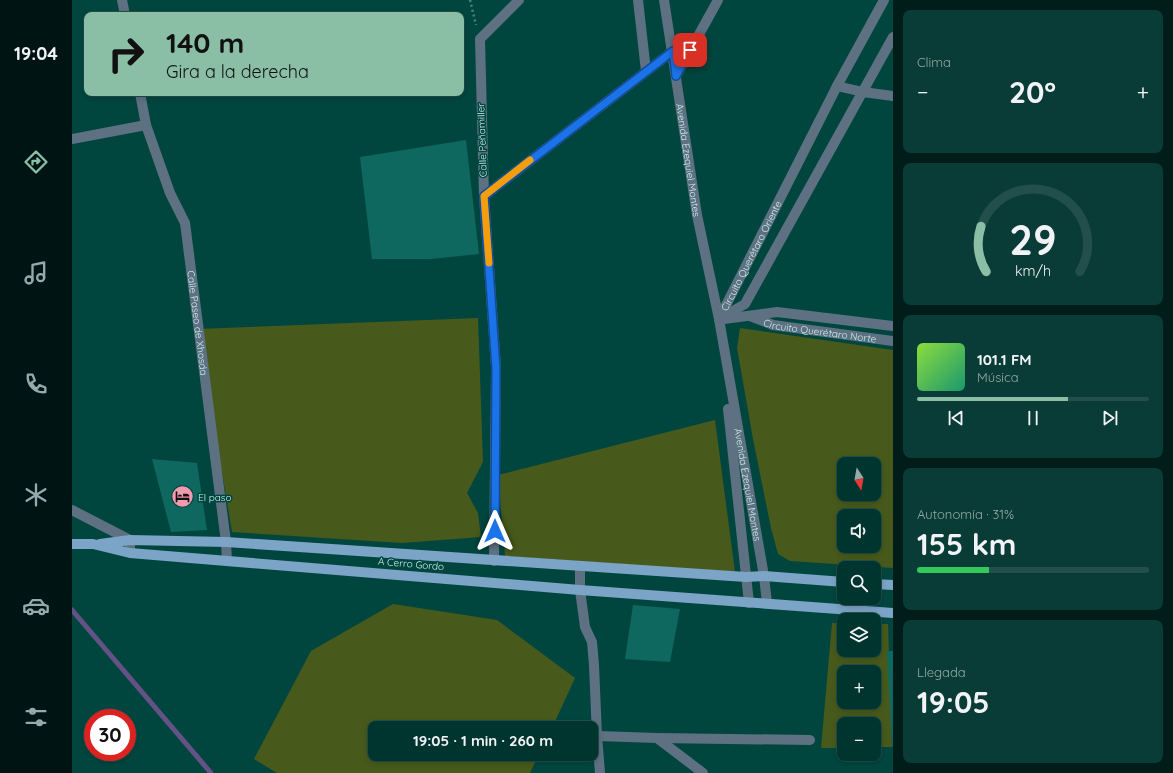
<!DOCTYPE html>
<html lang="es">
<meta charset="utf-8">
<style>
:root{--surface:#00342f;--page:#0a3c37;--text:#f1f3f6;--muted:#95aaaa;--line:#224f4b;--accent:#8abfa5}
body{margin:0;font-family:Quicksand,sans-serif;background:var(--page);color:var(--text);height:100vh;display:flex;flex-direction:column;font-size:15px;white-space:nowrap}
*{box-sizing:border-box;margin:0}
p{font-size:13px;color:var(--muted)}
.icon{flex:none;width:22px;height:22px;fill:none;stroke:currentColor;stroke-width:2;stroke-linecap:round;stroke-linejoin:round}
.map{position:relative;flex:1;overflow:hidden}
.drawer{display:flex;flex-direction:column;gap:10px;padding:10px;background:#001d1a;width:280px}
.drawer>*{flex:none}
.hud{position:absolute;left:12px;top:12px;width:380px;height:84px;border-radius:8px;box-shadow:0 2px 6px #0003,0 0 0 1px var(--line);background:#8abfa5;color:#111;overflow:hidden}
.needle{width:26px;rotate:169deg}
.fabs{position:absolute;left:765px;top:457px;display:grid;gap:8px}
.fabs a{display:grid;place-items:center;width:44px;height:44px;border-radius:8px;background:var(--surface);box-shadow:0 2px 6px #0003,0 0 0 1px var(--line);font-size:20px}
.speed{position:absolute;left:12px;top:709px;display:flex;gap:8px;font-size:20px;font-weight:700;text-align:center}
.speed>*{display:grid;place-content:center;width:52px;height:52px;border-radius:50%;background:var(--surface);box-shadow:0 2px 6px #0003,0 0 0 1px var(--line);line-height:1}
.speed .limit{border:6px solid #d22;background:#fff;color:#111}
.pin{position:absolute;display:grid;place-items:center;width:34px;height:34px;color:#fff;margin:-17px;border-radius:8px;box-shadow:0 2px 6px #0006}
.me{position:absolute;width:44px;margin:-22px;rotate:0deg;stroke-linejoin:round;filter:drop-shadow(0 0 3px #0008)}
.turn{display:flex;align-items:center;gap:14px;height:84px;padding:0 16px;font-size:18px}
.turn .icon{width:52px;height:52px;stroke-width:2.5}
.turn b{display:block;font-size:28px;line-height:34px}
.big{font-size:30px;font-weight:700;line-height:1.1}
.drawer .card{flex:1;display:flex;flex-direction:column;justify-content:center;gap:6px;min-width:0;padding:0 14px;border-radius:8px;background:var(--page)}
.drawer .dial{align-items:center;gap:0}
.dial svg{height:104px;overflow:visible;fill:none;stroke:var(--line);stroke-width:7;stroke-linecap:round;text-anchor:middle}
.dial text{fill:var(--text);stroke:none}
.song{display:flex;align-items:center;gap:12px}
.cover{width:48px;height:48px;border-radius:6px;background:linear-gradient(135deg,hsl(90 70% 55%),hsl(160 70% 35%))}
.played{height:4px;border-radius:2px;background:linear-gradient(90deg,var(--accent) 65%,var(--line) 65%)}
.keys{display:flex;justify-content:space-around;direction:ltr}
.heat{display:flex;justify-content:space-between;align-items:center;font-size:22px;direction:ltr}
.charge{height:6px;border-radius:3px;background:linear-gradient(90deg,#34c759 31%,var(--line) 0)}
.trip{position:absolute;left:296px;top:721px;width:230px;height:40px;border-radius:8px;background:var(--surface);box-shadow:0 2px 6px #0003,0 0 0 1px var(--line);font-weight:700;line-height:40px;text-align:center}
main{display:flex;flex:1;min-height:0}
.dock{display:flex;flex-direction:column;width:72px;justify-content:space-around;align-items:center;background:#001513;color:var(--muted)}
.dock .icon{width:28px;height:28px}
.dock .active{color:var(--accent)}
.dock b{font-size:18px;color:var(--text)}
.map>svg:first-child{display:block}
.green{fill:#475a1b;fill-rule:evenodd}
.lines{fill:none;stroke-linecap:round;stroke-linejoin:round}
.stream{stroke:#645286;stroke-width:5}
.building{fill:#0e685f}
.path{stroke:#4b857e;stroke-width:2.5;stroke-dasharray:2 3;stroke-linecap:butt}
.minor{stroke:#5d7182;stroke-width:10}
.major{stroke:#7ba4c6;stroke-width:10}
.route-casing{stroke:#114b97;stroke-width:10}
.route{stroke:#1a73e8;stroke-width:7}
.slow{stroke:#f59e0b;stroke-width:7}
.labels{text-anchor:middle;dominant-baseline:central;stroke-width:3;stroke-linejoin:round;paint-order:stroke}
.street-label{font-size:10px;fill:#caefe9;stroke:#00463f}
.poi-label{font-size:10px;fill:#caefe9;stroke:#00463f;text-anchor:start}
</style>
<main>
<nav class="dock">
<b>19:04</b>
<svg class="icon active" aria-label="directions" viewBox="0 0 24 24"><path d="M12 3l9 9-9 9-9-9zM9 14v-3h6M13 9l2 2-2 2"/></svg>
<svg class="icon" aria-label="music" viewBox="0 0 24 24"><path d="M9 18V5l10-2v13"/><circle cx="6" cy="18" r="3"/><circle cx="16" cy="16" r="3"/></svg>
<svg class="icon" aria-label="phone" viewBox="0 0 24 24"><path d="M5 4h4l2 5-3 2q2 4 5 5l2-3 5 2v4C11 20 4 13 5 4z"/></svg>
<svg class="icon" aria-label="climate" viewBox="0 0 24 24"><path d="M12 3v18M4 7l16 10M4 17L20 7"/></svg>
<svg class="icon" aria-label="car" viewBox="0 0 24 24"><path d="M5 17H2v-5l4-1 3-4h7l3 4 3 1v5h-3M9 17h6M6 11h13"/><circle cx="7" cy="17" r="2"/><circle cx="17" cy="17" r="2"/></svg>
<svg class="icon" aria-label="filters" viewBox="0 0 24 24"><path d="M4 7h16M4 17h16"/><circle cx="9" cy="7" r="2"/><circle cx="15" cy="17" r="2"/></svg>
</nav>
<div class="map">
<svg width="821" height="773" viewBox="0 0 821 773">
<rect width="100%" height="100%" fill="#00463f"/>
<path class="green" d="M 406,318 L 411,462 L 395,493 L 406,513 L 409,537 L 330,543 L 160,532 L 126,329 Z
M 668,328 L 821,350 L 821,568 L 718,561 L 706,554 L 699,528 L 681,439 L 665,348 ZM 772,464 L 802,464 L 802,494 L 772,494 ZM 772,516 L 802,516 L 802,546 L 772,546 Z
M 643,420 L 663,572 L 433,556 L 426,475 Z
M 321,604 L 425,620 L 503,678 L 480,728 L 303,728 L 303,754 L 467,754 L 458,773 L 205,773 L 182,759 L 239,651 Z
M 760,623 L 772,623 L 772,650 L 802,650 L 802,624 L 816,624 L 820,747 L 802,747 L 802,724 L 772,724 L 772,748 L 749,748 ZM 772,672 L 802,672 L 802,702 L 772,702 Z"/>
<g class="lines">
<path class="stream" d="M 0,610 L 139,773"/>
</g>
<path class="building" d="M 394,140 L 407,254 L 359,259 L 300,259 L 288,157 Z
M 80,459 L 125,463 L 135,530 L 99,532 Z
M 561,605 L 608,609 L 598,662 L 553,659 Z
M 815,651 L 821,651 L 821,747 L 820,747 Z"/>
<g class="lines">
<path class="path" d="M 398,0 L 404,25"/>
<g class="minor">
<path d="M 50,0 L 53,15"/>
<path d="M 566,0 L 574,71"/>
<path id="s1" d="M 592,0 L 625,215 L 647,319 L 692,576 L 695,603"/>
<path d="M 604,76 L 646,0"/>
<path d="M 765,86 L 791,92 L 821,96"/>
<path id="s2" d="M 68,93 L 74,125 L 98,193 L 113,223 L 154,542 L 155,561"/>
<path d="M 0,139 L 74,125"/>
<path d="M 412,196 L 601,51"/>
<path id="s3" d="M 678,316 L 701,325 L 821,341"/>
<path id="s4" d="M 647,319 L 765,86 L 812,0"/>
<path d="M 647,319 L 673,304 L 821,37"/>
<path d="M 652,319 L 705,312 L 821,326"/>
<path d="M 656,409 L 677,603"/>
<path d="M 0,510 L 58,540 L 58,553"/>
<path d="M 422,561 L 424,367 L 412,196 L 408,39 L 447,0"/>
<path d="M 508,567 L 508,590 L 513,627 L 520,642 L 522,665 L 525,736 L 528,773"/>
<path d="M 525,736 L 585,738 L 631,773"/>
<path d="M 585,738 L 738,740"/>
</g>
<path class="major" d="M 0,544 L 21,544 L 58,553 L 508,590 L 821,613
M 28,544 L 58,540 L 154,542 L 674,577 L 692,576 L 772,582
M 802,584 L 821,585"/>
</g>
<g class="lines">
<defs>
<path id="route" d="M 423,531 L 424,368 L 412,196 L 601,51 L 604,76 L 618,50"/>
</defs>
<use href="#route" class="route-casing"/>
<use href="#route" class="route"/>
<path class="slow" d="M 417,263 L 412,196 L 458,160"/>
</g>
<defs>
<symbol id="hotel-disc" viewBox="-11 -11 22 22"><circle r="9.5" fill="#f29aaf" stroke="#00463f"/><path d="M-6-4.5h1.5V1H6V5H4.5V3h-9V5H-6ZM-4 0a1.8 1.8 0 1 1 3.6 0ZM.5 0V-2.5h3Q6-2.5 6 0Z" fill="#111"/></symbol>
</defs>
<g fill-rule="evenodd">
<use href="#hotel-disc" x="98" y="484" width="25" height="25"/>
</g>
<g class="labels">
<g class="street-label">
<text transform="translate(410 140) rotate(-92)">Calle Peñamiller</text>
<text stroke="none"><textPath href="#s1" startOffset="162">Avenida Ezequiel Montes</textPath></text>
<text stroke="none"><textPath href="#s4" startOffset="71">Circuito Querétaro Oriente</textPath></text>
<text stroke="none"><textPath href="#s2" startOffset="239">Calle Paseo de Xhosda</textPath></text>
<text stroke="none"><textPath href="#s3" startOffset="72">Circuito Querétaro Norte</textPath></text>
<text stroke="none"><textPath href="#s1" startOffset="492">Avenida Ezequiel Montes</textPath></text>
<text transform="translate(339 564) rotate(5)">A Cerro Gordo</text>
</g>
<g class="poi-label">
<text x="126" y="497">El paso</text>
</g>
</g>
</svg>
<div class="fabs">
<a><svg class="needle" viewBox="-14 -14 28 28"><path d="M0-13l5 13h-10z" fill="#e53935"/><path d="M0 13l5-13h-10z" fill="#95aaaa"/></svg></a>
<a><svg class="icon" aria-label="sound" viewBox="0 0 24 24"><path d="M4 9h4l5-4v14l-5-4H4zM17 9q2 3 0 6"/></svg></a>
<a><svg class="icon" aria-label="search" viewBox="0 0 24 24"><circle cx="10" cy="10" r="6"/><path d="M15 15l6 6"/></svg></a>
<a><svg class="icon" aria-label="layers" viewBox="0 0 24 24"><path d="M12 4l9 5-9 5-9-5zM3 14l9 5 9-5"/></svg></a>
<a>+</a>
<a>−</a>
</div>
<div class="speed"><div class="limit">30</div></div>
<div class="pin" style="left:618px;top:50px;background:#d93025"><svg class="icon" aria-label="arrive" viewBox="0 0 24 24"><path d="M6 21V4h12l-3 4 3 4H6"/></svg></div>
<svg class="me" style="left:423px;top:531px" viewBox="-20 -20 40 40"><path d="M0-17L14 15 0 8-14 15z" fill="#1a73e8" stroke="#fff" stroke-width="4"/></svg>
<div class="trip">19:05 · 1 min · 260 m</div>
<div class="hud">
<div class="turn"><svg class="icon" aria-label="right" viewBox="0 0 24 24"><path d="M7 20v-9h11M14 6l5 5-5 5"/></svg><div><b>140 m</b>Gira a la derecha</div></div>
</div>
</div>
<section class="drawer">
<div class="card"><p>Clima</p>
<div class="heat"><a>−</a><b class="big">20°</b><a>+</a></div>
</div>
<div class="card dial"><svg viewBox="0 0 100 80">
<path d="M14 69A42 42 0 1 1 86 69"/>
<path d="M14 69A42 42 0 0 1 10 34" stroke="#8abfa5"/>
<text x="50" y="56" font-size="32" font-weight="700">29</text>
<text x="50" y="72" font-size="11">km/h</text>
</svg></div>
<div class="card">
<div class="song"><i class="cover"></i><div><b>101.1 FM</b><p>Música</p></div></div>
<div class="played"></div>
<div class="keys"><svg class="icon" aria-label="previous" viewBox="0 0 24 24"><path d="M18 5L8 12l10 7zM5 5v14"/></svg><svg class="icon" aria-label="pause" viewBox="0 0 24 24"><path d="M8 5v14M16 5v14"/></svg><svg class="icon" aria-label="next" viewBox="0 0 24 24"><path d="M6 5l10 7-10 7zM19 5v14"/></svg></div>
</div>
<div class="card"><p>Autonomía · 31%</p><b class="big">155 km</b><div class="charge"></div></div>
<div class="card"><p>Llegada</p><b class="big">19:05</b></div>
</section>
</main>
